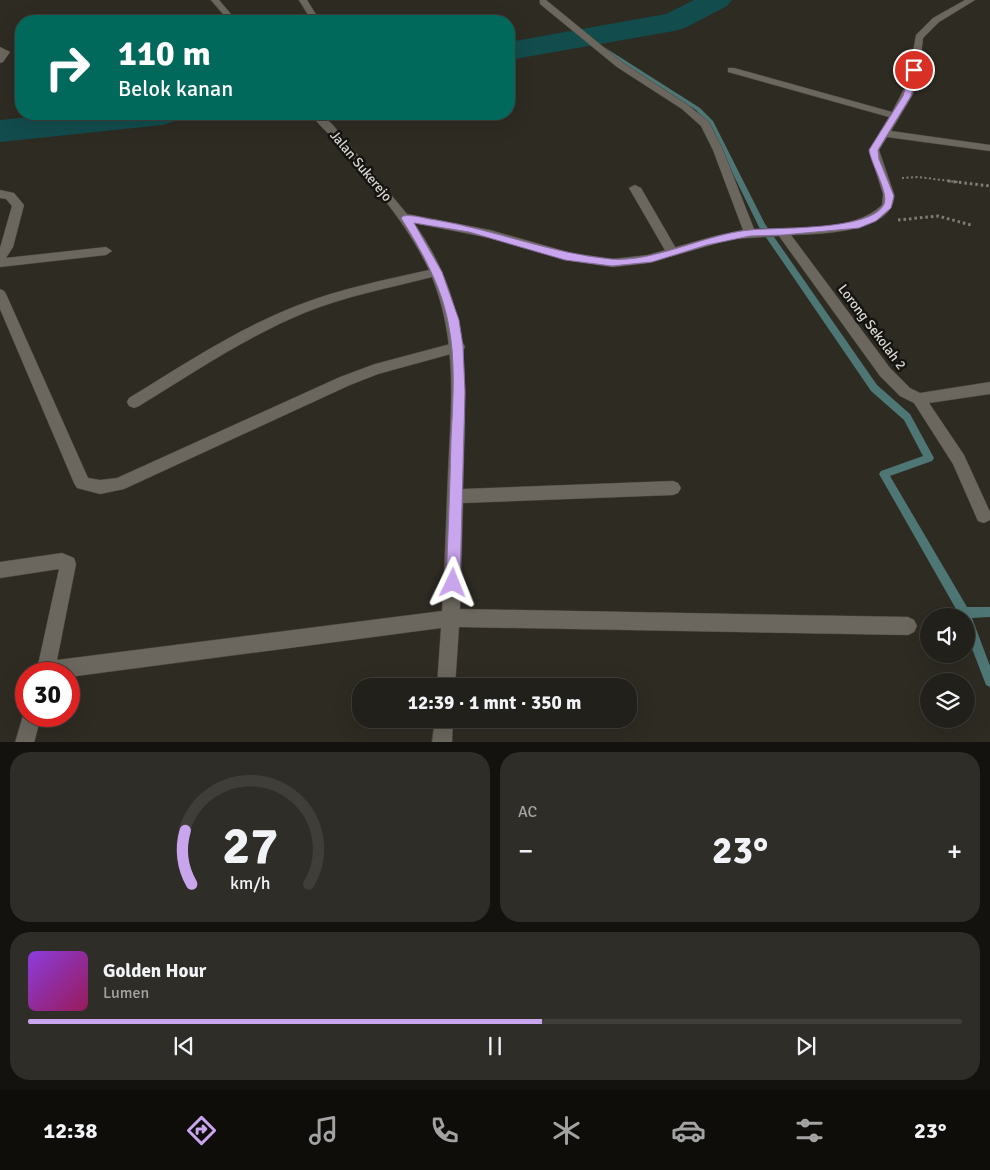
<!DOCTYPE html>
<html lang="id">
<meta charset="utf-8">
<style>
:root{--surface:#22201a;--page:#2e2d27;--text:#f1f3f6;--muted:#a2a3a2;--line:#3f3e39;--accent:#c9a5ee}
body{margin:0;font-family:Signika,sans-serif;background:var(--page);color:var(--text);height:100vh;display:flex;flex-direction:column;font-size:19px;white-space:nowrap}
*{box-sizing:border-box;margin:0}
p{font-size:16px;color:var(--muted)}
.icon{flex:none;width:28px;height:28px;fill:none;stroke:currentColor;stroke-width:2;stroke-linecap:round;stroke-linejoin:round}
.map{position:relative;height:742px;overflow:hidden}
.side{display:flex;flex-direction:column;gap:10px;padding:10px;background:#13120e;flex:1}
.side>*{flex:none}
.top-card{position:absolute;left:15px;top:15px;width:500px;height:105px;border-radius:20px;box-shadow:0 5px 20px #0002,0 0 0 1px var(--line);background:#00695c;color:#fff;overflow:hidden}
.buttons{position:absolute;left:920px;top:608px;display:grid;gap:10px}
.buttons a{display:grid;place-items:center;width:55px;height:55px;border-radius:50%;background:var(--surface);box-shadow:0 5px 20px #0002,0 0 0 1px var(--line);font-size:25px}
.speed{position:absolute;left:15px;top:662px;display:flex;gap:10px;font-size:25px;font-weight:700;text-align:center}
.speed>*{display:grid;place-content:center;width:65px;height:65px;border-radius:50%;background:var(--surface);box-shadow:0 5px 20px #0002,0 0 0 1px var(--line);line-height:1}
.speed .limit{border:8px solid #d22;background:#fff;color:#111}
.pin{position:absolute;display:grid;place-items:center;width:42px;height:42px;color:#fff;margin:-21px;border:2px solid #fff;border-radius:50%;box-shadow:0 1px 5px #0007}
.me{position:absolute;width:55px;margin:-28px;rotate:2deg;stroke-linejoin:round;filter:drop-shadow(0 0 4px #0008)}
.turn{display:flex;align-items:center;gap:18px;height:105px;padding:0 20px;font-size:22px}
.turn .icon{width:65px;height:65px;stroke-width:2.5}
.turn b{display:block;font-size:35px;line-height:42px}
.big{font-size:38px;font-weight:800;line-height:1.1}
.side .widget{flex:1;display:flex;flex-direction:column;justify-content:center;gap:8px;min-width:0;padding:0 18px;border-radius:20px;background:var(--page)}
.side .dial{align-items:center;gap:0}
.dial svg{height:130px;overflow:visible;fill:none;stroke:var(--line);stroke-width:7;stroke-linecap:round;text-anchor:middle}
.dial text{fill:var(--text);stroke:none}
.song{display:flex;align-items:center;gap:15px}
.cover{width:60px;height:60px;border-radius:8px;background:linear-gradient(135deg,hsl(270 70% 55%),hsl(330 70% 35%))}
.played{height:5px;border-radius:2px;background:linear-gradient(90deg,var(--accent) 55%,var(--line) 55%)}
.keys{display:flex;justify-content:space-around;direction:ltr}
.heat{display:flex;justify-content:space-between;align-items:center;font-size:28px;direction:ltr}
.side .tiles{flex:1;display:grid;gap:10px;grid-template-columns:1fr 1fr}
.widget:last-child{grid-column:span 2}
.trip{position:absolute;left:352px;top:678px;width:285px;height:50px;border-radius:20px;background:var(--surface);box-shadow:0 5px 20px #0002,0 0 0 1px var(--line);font-weight:800;line-height:50px;text-align:center}
.menu{display:flex;height:80px;justify-content:space-around;align-items:center;background:#0e0d0a;color:var(--muted)}
.menu .icon{width:35px;height:35px}
.menu .current{color:var(--accent)}
.menu b{font-size:22px;color:var(--text)}
.map>svg:first-child{display:block}
.lines{fill:none;stroke-linecap:round;stroke-linejoin:round}
.stream{fill:#4e7675;fill-rule:evenodd}
.river{fill:#124c4d;fill-rule:evenodd}
.service-casing{stroke:#49463f;stroke-width:1}
.minor-casing{stroke:#49463f;stroke-width:1}
.path-far1{stroke:#807d77;stroke-width:2;stroke-dasharray:2 2.5;stroke-linecap:butt}
.path{stroke:#807d77;stroke-width:3;stroke-dasharray:2.5 3;stroke-linecap:butt}
.service{fill:#6b675e;fill-rule:evenodd}
.minor{fill:#6b675e;fill-rule:evenodd}
.route{fill:#c9a5ee;stroke:#836b9b}
.labels{text-anchor:middle;dominant-baseline:central;stroke-width:5;stroke-linejoin:round;paint-order:stroke}
.street-label{font-size:14px;fill:#d9d7d2;stroke:#151410}
</style>
<div class="map">
<svg width="990" height="743" viewBox="0 0 990 743">
<rect width="100%" height="100%" fill="#2e2b23"/>
<g class="lines">
<path class="stream" d="M 600,47 L 604,47 L 700,108 L 713,121 L 765,224 L 877,385 L 910,414 L 934,458 L 932,461 L 890,476 L 967,607 L 990,607 L 990,617 L 972,618 L 990,666 L 990,687 L 986,685 L 966,633 L 966,616 L 960,616 L 879,474 L 881,471 L 923,456 L 904,420 L 871,391 L 759,227 L 708,123 L 696,110 L 600,49 Z"/>
<path class="river" d="M 694,0 L 732,0 L 727,6 L 685,28 L 674,31 L 509,60 L 509,42 L 666,14 Z
M 63,114 L 181,114 L 175,121 L 163,125 L 0,142 L 0,120 Z"/>
<defs>
<path id="service" d="M 635,185 L 641,188 L 678,252 L 676,255 L 668,255 L 666,252 L 629,188 Z
M 0,190 L 14,193 L 24,205 L 13,247 L 6,258 L 106,247 L 112,251 L 106,255 L 0,267 L 0,248 L 12,206 L 6,199 L 0,198 Z
M 0,289 L 4,291 L 6,294 L 88,478 L 100,480 L 117,478 L 340,377 L 375,364 L 458,342 L 463,343 L 465,347 L 463,351 L 458,352 L 378,374 L 350,385 L 124,489 L 100,494 L 77,488 L 74,483 L 0,309 Z"/>
<path id="minor" d="M 211,0 L 219,0 L 237,21 L 229,21 Z
M 299,0 L 307,0 L 320,21 L 312,21 Z
M 540,0 L 546,0 L 623,63 L 688,105 L 709,122 L 723,150 L 754,229 C 792,227 853,233 882,205 L 883,194 L 869,150 L 889,117 L 728,72 L 728,68 L 734,68 L 892,112 L 908,81 L 916,35 L 933,18 L 965,0 L 975,0 L 939,22 L 923,38 L 918,81 L 912,96 L 891,131 L 990,145 L 990,151 L 887,137 L 879,150 L 894,194 C 896,233 819,234 791,235 L 890,368 L 910,388 L 920,393 L 990,382 L 990,394 L 929,403 L 964,455 L 990,512 L 990,520 L 984,523 L 978,521 L 953,464 L 914,403 L 900,396 L 880,376 L 779,236 L 732,239 L 648,263 L 613,267 L 571,261 L 490,238 L 414,223 C 476,310 465,388 463,489 L 673,481 L 678,483 L 681,488 L 678,493 L 673,495 L 463,503 L 460,609 L 908,617 L 914,620 L 917,626 L 914,632 L 908,635 L 459,627 L 455,686 L 437,686 L 441,628 L 69,677 L 69,674 L 36,674 L 59,569 L 0,578 L 0,562 L 62,553 L 74,558 L 76,564 L 57,660 L 442,611 C 445,565 446,519 448,473 C 451,404 458,343 432,277 C 389,288 346,296 304,313 C 246,337 193,373 139,406 L 134,408 L 129,406 L 127,402 L 129,398 C 183,365 237,329 296,306 C 339,289 384,280 429,270 C 407,223 372,184 339,145 C 331,135 318,125 311,114 L 321,114 L 333,125 L 407,214 L 490,230 L 571,253 L 613,259 L 648,255 L 715,236 L 743,230 L 713,150 L 701,126 L 682,109 L 617,67 L 540,4 Z
M 0,47 L 10,52 L 3,62 L 0,63 Z
M 25,709 L 26,716 L 41,716 L 34,743 L 15,743 Z
M 435,719 L 453,719 L 452,743 L 432,743 Z"/>
</defs>
<use href="#service" class="service-casing"/>
<use href="#minor" class="minor-casing"/>
<path class="path-far1" d="M 902,178 L 918,177 L 958,182"/>
<path class="path" d="M 948,181 L 990,186
M 898,220 L 938,216 L 971,225"/>
<use href="#service" class="service"/>
<use href="#minor" class="minor"/>
</g>
<path class="route" d="M 914,68 L 918,70 L 911,96 L 878,150 L 879,159 L 894,196 L 891,208 L 876,221 L 859,228 L 783,235 L 750,236 L 707,245 L 652,262 L 612,266 L 565,260 L 469,232 L 414,223 L 442,272 L 459,320 L 463,346 L 465,392 L 460,583 L 458,588 L 453,590 L 448,588 L 446,583 C 448,535 450,487 451,439 C 453,400 456,360 448,322 C 441,285 421,250 401,218 L 403,216 C 412,214 426,219 436,220 C 495,230 550,253 610,259 C 653,263 705,234 750,230 C 778,227 872,231 884,204 C 889,193 871,164 869,150 L 903,96 L 911,70 Z"/>
<g class="labels">
<g class="street-label">
<text transform="translate(361 166) rotate(50)">Jalan Sukerejo</text>
<text transform="translate(872 327) rotate(53)">Lorong Sekolah 2</text>
</g>
</g>
</svg>
<div class="buttons">
<a><svg class="icon" aria-label="sound" viewBox="0 0 24 24"><path d="M4 9h4l5-4v14l-5-4H4zM17 9q2 3 0 6"/></svg></a>
<a><svg class="icon" aria-label="layers" viewBox="0 0 24 24"><path d="M12 4l9 5-9 5-9-5zM3 14l9 5 9-5"/></svg></a>
</div>
<div class="speed"><div class="limit">30</div></div>
<div class="pin" style="left:914px;top:70px;background:#d93025"><svg class="icon" aria-label="arrive" viewBox="0 0 24 24"><path d="M6 21V4h12l-3 4 3 4H6"/></svg></div>
<svg class="me" style="left:453px;top:583px" viewBox="-20 -20 40 40"><path d="M0-17L14 15 0 8-14 15z" fill="#c9a5ee" stroke="#fff" stroke-width="4"/></svg>
<div class="trip">12:39 · 1 mnt · 350 m</div>
<div class="top-card">
<div class="turn"><svg class="icon" aria-label="right" viewBox="0 0 24 24"><path d="M7 20v-9h11M14 6l5 5-5 5"/></svg><div><b>110 m</b>Belok kanan</div></div>
</div>
</div>
<section class="side">
<div class="tiles">
<div class="widget dial"><svg viewBox="0 0 100 80">
<path d="M14 69A42 42 0 1 1 86 69"/>
<path d="M14 69A42 42 0 0 1 10 36" stroke="#c9a5ee"/>
<text x="50" y="56" font-size="32" font-weight="700">27</text>
<text x="50" y="72" font-size="11">km/h</text>
</svg></div>
<div class="widget"><p>AC</p>
<div class="heat"><a>−</a><b class="big">23°</b><a>+</a></div>
</div>
<div class="widget">
<div class="song"><i class="cover"></i><div><b>Golden Hour</b><p>Lumen</p></div></div>
<div class="played"></div>
<div class="keys"><svg class="icon" aria-label="previous" viewBox="0 0 24 24"><path d="M18 5L8 12l10 7zM5 5v14"/></svg><svg class="icon" aria-label="pause" viewBox="0 0 24 24"><path d="M8 5v14M16 5v14"/></svg><svg class="icon" aria-label="next" viewBox="0 0 24 24"><path d="M6 5l10 7-10 7zM19 5v14"/></svg></div>
</div>
</div>
</section>
<nav class="menu">
<b>12:38</b>
<svg class="icon current" aria-label="directions" viewBox="0 0 24 24"><path d="M12 3l9 9-9 9-9-9zM9 14v-3h6M13 9l2 2-2 2"/></svg>
<svg class="icon" aria-label="music" viewBox="0 0 24 24"><path d="M9 18V5l10-2v13"/><circle cx="6" cy="18" r="3"/><circle cx="16" cy="16" r="3"/></svg>
<svg class="icon" aria-label="phone" viewBox="0 0 24 24"><path d="M5 4h4l2 5-3 2q2 4 5 5l2-3 5 2v4C11 20 4 13 5 4z"/></svg>
<svg class="icon" aria-label="climate" viewBox="0 0 24 24"><path d="M12 3v18M4 7l16 10M4 17L20 7"/></svg>
<svg class="icon" aria-label="car" viewBox="0 0 24 24"><path d="M5 17H2v-5l4-1 3-4h7l3 4 3 1v5h-3M9 17h6M6 11h13"/><circle cx="7" cy="17" r="2"/><circle cx="17" cy="17" r="2"/></svg>
<svg class="icon" aria-label="filters" viewBox="0 0 24 24"><path d="M4 7h16M4 17h16"/><circle cx="9" cy="7" r="2"/><circle cx="15" cy="17" r="2"/></svg>
<b>23°</b>
</nav>
